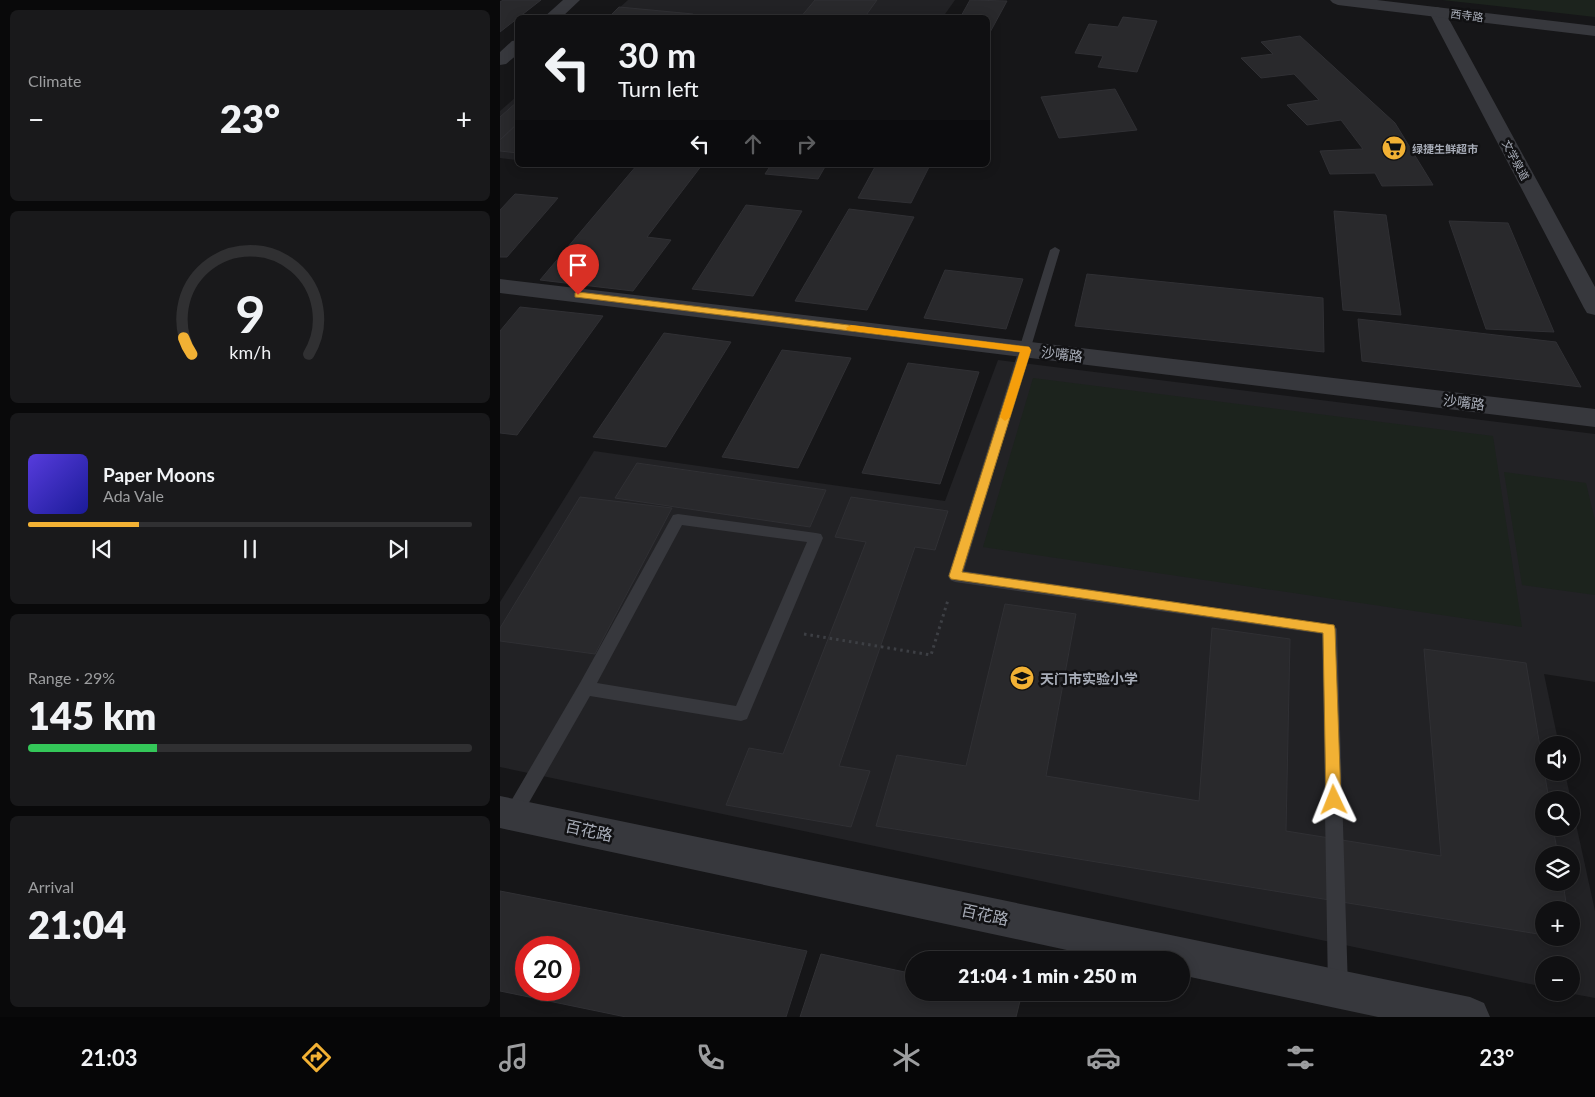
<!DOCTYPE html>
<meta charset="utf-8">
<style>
:root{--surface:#101012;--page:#19191b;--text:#f1f3f6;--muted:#9c9d9f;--line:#303032;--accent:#f2b134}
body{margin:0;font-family:Lato,"Noto Sans SC",sans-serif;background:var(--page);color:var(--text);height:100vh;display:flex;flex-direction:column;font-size:19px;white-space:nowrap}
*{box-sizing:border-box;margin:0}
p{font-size:16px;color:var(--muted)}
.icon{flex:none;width:28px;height:28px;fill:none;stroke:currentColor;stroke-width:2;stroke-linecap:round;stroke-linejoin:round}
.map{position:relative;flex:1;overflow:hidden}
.sheet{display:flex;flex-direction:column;gap:10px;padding:10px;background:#09090a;width:500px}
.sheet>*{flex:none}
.top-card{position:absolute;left:15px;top:15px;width:475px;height:152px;border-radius:8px;box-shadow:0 2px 12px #0003,0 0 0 1px var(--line);background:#101012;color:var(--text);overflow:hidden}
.controls{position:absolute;left:1035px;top:736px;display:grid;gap:10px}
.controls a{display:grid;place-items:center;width:45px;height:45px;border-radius:50%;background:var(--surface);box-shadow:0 2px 12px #0003,0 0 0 1px var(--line);font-size:25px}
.speed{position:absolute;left:15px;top:936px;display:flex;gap:10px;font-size:25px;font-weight:700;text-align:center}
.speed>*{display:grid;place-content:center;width:65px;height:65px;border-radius:50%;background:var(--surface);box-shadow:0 2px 12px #0003,0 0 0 1px var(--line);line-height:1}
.speed .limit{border:8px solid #d22;background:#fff;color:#111}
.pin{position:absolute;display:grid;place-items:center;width:42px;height:42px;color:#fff;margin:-51px -21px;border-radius:50% 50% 50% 0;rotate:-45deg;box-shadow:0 0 5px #0007}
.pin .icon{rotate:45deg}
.me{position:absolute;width:55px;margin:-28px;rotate:358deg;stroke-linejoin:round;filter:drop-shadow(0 0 4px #0008)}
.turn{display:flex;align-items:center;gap:18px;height:105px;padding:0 20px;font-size:22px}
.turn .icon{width:65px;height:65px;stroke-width:2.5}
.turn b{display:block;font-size:35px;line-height:42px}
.lanes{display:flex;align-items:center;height:48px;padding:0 20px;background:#0003;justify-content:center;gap:25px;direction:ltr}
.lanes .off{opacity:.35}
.big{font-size:38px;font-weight:800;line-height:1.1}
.sheet .widget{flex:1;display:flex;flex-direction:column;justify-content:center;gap:8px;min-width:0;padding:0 18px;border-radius:8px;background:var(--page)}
.sheet .dial{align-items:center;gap:0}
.dial svg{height:130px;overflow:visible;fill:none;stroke:var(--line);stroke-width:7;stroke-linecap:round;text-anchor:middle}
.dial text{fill:var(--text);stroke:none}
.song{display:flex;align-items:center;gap:15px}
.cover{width:60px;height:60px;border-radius:8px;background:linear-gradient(135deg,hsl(250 70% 55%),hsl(240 70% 35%))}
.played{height:5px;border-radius:2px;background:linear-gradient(90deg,var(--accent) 25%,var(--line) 25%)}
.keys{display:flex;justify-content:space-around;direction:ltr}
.heat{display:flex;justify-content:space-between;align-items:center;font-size:28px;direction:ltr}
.charge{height:8px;border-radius:4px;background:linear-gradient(90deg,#34c759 29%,var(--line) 0)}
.trip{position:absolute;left:405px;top:951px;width:285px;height:50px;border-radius:25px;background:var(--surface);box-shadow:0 2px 12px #0003,0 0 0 1px var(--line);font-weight:800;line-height:50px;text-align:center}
.tabs{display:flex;height:80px;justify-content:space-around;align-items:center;background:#060607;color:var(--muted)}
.tabs .icon{width:35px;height:35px}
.tabs .active{color:var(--accent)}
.tabs b{font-size:22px;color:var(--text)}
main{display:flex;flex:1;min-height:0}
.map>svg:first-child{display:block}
.built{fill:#222225;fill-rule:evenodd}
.green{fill:#1c231d}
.building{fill:#29292c;stroke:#303034;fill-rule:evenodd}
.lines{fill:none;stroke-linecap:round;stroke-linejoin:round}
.path{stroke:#3d3f44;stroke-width:3;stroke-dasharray:2.5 4;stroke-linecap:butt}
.service{fill:#37383d;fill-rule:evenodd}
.minor{fill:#37383d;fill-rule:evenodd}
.tertiary{fill:#37383d;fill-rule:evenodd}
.route{fill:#f2b134;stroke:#9d7322}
.slow{fill:#f59e0b}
.labels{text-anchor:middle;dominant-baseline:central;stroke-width:5;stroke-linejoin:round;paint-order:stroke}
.far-street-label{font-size:11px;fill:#a8adb8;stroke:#111113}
.far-poi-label{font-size:11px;font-weight:bold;fill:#a8adb8;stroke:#111113;text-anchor:start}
.street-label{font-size:14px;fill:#a8adb8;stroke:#111113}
.poi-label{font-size:14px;font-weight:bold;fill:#a8adb8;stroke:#111113;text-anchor:start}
.near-street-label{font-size:16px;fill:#a8adb8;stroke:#111113}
</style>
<main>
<section class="sheet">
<div class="widget"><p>Climate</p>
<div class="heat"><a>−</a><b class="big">23°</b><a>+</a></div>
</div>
<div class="widget dial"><svg viewBox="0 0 100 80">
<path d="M14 69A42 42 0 1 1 86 69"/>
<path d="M14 69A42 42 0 0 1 9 59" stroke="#f2b134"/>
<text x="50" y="56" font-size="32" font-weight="700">9</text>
<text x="50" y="72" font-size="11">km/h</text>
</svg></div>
<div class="widget">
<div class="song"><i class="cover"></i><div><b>Paper Moons</b><p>Ada Vale</p></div></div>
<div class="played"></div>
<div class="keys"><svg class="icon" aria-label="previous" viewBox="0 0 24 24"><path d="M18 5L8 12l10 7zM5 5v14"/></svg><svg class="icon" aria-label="pause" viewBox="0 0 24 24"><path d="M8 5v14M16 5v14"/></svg><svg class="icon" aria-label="next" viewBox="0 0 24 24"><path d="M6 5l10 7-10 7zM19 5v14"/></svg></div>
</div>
<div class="widget"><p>Range · 29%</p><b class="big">145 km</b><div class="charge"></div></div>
<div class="widget"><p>Arrival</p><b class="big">21:04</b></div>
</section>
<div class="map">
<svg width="1095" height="1017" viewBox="0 0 1095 1017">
<rect width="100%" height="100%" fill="#161618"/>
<path class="built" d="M 128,0 L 455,0 L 443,17 L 108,18 Z
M 17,96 L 17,160 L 0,158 L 0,111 Z
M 498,360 L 1095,434 L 1095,682 L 1044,674 L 1059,745 L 1044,745 L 1044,772 L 1065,773 L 1071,800 L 1044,800 L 1044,828 L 1071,828 L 1071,801 L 1095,911 L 1095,998 L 1068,993 L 1071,992 L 1071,965 L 1044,965 L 1044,987 L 0,767 L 0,602 L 94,451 L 445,501 ZM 1044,855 L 1071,855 L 1071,882 L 1044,882 ZM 1044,910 L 1071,910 L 1071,938 L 1044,938 Z"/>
<path class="green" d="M 942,0 L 1095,0 L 1095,17 Z
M 533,378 L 993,436 L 1022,627 L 483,547 Z
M 1004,472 L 1086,483 L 1095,521 L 1095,595 L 1022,585 Z"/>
<path class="building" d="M 3,0 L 41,0 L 0,32 L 0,2 Z
M 315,0 L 377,0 L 364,18 L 300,18 Z
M 470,0 L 507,1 L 488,36 L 488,18 L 460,18 Z
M 119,7 L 193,14 L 189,18 L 108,18 Z
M 623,17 L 657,21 L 637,72 L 598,67 L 603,56 L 575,53 L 589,24 L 618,27 Z
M 800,36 L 895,123 L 933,185 L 882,186 L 875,173 L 830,174 L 820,151 L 863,149 L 841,120 L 807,125 L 787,105 L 819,100 L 794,74 L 761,78 L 741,58 L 773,54 L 761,42 Z
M 615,89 L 637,130 L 559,138 L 541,97 Z
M 18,101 L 18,123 L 0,140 L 0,117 Z
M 18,123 L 18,153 L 0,151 L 0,140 Z
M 137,165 L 202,165 L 147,237 L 171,240 L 133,291 L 40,280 Z
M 271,165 L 326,165 L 318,179 L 265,174 Z
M 376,165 L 430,165 L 411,203 L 358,198 Z
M 15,194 L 58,198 L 7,257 L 0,257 L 0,210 Z
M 246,205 L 302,211 L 253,296 L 192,289 Z
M 349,209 L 414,217 L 367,310 L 295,301 Z
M 834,211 L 886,215 L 901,315 L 843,310 Z
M 949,221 L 1008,223 L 1054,332 L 986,329 Z
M 445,270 L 523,279 L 506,329 L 424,318 Z
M 587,274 L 823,298 L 824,352 L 575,326 Z
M 20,307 L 103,316 L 17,435 L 0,433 L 0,331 Z
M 858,319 L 1056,342 L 1081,387 L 862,361 Z
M 164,333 L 231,342 L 166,447 L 93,437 Z
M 282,350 L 351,358 L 298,468 L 222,457 Z
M 408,363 L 479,372 L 440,484 L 362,473 Z
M 137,463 L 326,490 L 310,527 L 115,498 Z
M 80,497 L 172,508 L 95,654 L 0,641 L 0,628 Z
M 351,497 L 448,511 L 435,550 L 415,547 L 339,766 L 370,771 L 351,827 L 226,805 L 249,748 L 283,754 L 366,542 L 335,537 Z
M 505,604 L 576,614 L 546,776 L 699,801 L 712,628 L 790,639 L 786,831 L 941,856 L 924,649 L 1026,663 L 1049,800 L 1044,800 L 1044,828 L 1053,828 L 1058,855 L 1044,855 L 1044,882 L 1063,882 L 1067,910 L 1044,910 L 1044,935 L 376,826 L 397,755 L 466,766 Z
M 0,891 L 307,951 L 286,1017 L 126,1017 L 0,991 ZM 26,948 L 69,948 L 69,990 L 26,990 Z
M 321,954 L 414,974 L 414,992 L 498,992 L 521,997 L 516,1017 L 300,1017 Z"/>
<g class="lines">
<path class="path" d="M 304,634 L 431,655 L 448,600"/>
<path class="service" d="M 555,247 L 560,250 L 464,571 L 834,625 L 837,629 L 848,989 L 845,996 L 838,999 L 831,996 L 828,989 L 822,634 L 455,582 L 450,580 L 448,576 L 550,250 Z
M 178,514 L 316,533 L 321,534 L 323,538 L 247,719 L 241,721 L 90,696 L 19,820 L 13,822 L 7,820 L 4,814 L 7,808 L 80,683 L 173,515 ZM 182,525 L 307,542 L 236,706 L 97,683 Z"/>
<path class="minor" d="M 937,7 L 943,9 L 945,12 L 1095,287 L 1095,315 L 1087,313 L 1084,308 L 929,12 L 931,9 Z
M 0,279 L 1095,409 L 1095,427 L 0,293 Z
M 0,796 L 970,997 L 984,1003 L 990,1017 L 878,1017 L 681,975 L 681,960 L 613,960 L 0,828 Z"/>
<path class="tertiary" d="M 63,0 L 80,0 L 61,18 L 43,18 Z
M 830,0 L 877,0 L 1095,26 L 1095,36 L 838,5 L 833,3 Z
M 18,40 L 18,54 L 6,64 L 0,65 L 0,52 L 12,41 Z"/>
</g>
<path class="route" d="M 78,292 L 529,347 L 531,350 L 462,572 L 834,625 L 835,629 L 841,800 L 839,804 L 834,806 L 828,804 L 826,800 L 823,633 L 451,579 L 449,576 L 520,352 L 75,297 L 75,293 Z"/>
<path class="slow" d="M 351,325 L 529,347 L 531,350 L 510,417 L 505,421 L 500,417 L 520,352 L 347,330 L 346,328 Z"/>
<defs>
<symbol id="supermarket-disc" viewBox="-11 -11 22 22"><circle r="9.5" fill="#f2b134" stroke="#111113"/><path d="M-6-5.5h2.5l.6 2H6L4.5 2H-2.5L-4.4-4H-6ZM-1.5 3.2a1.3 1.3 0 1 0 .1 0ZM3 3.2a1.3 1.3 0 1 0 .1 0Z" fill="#111"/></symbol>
<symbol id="school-disc" viewBox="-11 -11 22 22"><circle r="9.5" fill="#f2b134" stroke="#111113"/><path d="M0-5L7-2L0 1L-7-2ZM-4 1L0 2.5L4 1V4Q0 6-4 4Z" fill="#111"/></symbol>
</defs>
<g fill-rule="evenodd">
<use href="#supermarket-disc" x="880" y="134" width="28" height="28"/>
<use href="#school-disc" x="508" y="664" width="28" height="28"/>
</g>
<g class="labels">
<g class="far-street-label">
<text transform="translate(967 15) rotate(7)">西寺路</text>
<text transform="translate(1016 160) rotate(62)">文学泉道</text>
</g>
<g class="far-poi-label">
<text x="912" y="148">绿捷生鲜超市</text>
</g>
<g class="street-label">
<text transform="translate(562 354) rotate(7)">沙嘴路</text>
<text transform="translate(964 402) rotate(7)">沙嘴路</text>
</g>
<g class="poi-label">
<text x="540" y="678">天门市实验小学</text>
</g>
<g class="near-street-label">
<text transform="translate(89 830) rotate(12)">百花路</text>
<text transform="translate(485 914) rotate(12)">百花路</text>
</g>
</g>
</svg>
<div class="controls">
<a><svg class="icon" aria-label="sound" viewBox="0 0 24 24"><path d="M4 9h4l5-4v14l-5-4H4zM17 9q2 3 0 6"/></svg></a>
<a><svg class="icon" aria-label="search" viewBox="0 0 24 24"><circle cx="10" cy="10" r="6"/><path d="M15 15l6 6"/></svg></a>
<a><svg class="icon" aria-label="layers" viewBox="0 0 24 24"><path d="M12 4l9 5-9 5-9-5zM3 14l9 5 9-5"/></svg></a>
<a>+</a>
<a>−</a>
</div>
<div class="speed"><div class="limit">20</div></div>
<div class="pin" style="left:78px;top:295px;background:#d93025"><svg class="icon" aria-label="arrive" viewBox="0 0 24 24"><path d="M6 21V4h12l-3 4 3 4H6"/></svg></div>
<svg class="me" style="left:834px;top:800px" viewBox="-20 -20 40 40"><path d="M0-17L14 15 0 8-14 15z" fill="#f2b134" stroke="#fff" stroke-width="4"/></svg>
<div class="trip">21:04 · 1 min · 250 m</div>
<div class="top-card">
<div class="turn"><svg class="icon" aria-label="left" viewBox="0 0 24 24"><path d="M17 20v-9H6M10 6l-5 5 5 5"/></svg><div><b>30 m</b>Turn left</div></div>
<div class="lanes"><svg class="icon" aria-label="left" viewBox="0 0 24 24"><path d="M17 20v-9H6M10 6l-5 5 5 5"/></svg><svg class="icon off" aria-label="ahead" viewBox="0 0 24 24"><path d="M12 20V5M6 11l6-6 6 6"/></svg><svg class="icon off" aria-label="right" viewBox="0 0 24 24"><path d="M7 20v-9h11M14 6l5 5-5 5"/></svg></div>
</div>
</div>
</main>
<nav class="tabs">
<b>21:03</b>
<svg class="icon active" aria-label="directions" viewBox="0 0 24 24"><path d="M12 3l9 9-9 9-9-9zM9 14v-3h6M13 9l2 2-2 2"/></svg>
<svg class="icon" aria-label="music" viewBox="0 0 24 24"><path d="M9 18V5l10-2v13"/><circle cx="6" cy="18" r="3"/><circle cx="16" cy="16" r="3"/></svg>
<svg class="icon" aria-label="phone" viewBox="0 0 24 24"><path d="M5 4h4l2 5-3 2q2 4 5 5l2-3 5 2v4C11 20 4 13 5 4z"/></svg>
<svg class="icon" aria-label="climate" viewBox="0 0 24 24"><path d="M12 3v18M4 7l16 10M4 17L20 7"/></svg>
<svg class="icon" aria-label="car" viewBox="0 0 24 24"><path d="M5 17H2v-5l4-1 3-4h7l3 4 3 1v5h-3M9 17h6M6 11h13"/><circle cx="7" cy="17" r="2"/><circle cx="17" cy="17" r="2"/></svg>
<svg class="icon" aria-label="filters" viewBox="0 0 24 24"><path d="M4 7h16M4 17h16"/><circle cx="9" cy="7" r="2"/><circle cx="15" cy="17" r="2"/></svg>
<b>23°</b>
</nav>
